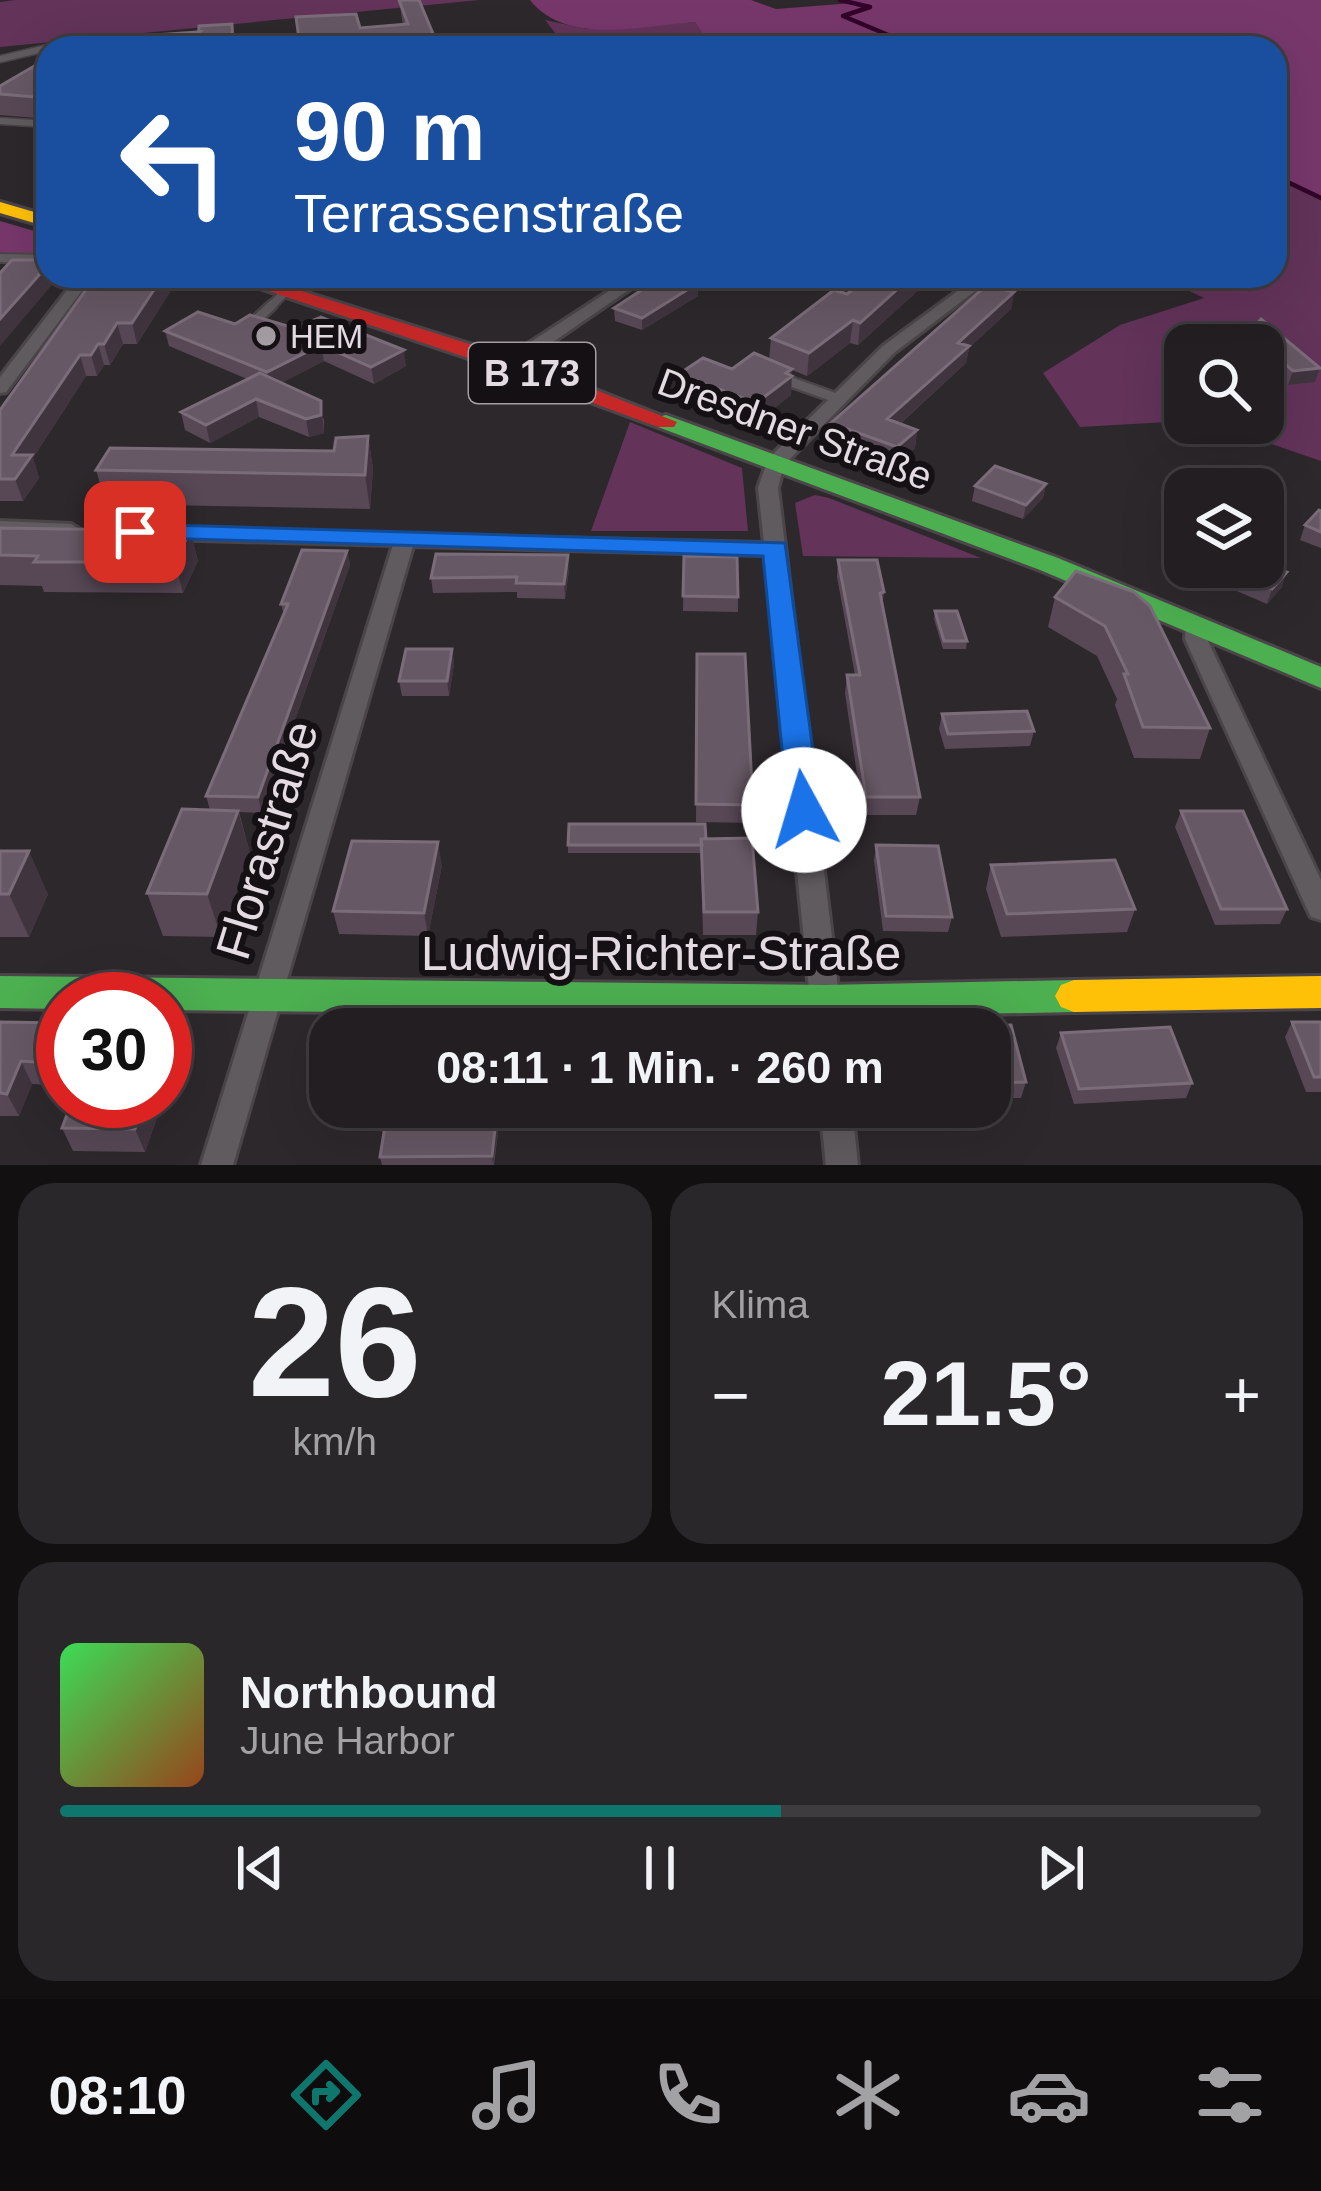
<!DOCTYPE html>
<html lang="de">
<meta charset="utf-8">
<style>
:root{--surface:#221e21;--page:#2a272a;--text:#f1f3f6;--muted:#a2a2a5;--line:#3f3c3f;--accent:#0f766e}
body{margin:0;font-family:Helvetica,sans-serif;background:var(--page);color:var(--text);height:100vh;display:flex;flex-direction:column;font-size:45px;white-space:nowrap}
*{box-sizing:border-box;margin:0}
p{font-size:39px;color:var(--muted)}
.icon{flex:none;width:66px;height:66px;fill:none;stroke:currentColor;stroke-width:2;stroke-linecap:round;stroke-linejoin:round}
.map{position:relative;height:1165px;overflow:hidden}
.drawer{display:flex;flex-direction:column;gap:18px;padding:18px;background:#131012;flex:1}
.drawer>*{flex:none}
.hud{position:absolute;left:36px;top:36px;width:1251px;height:252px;border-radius:36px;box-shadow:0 12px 48px #0002,0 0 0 3px var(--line);background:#1a4fa0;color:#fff;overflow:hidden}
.tools{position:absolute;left:1164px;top:324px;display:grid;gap:24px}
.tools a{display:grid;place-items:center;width:120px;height:120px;border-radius:24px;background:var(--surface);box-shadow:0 12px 48px #0002,0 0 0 3px var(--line);font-size:60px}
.speed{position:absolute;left:36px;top:972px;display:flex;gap:24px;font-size:60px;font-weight:700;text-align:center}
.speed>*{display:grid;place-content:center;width:156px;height:156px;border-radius:50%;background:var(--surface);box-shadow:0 12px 48px #0002,0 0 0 3px var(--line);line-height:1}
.speed .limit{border:18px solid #d22;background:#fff;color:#111}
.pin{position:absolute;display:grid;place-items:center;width:102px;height:102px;color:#fff;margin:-51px;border-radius:24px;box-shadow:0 6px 18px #0006}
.me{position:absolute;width:132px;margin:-66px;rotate:354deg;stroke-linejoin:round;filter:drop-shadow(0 0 9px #0008)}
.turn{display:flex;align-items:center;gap:42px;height:252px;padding:0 60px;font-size:54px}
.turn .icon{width:156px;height:156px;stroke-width:2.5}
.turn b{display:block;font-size:84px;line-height:102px}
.big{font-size:90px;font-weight:700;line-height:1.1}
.drawer .card{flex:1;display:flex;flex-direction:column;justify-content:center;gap:18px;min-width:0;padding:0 42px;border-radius:36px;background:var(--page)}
.drawer .dial{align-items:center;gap:0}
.dial b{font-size:156px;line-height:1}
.song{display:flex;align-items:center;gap:36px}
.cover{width:144px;height:144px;border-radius:18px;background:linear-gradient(135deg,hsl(130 70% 55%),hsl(20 70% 35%))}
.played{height:12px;border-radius:6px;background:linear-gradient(90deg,var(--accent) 60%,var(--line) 60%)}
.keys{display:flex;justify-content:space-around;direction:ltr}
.heat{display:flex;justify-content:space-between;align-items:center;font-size:66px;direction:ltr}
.drawer .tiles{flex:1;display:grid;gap:18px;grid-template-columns:1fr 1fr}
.card:last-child{grid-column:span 2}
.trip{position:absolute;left:309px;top:1008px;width:702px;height:120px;border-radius:36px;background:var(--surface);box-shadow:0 12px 48px #0002,0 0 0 3px var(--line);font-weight:700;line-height:120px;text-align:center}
.dock{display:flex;height:192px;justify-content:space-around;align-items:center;background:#0e0c0d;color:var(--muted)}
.dock .icon{width:84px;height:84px}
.dock .selected{color:var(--accent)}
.dock b{font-size:54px;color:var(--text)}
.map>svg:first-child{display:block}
.green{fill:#63335a}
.forest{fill:#77376b}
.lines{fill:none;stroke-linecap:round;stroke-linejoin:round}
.stream{stroke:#32042b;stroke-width:4.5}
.lane-far2-casing{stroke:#4b454a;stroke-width:9}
.lane-far1-casing{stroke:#4b454a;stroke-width:12}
.lane-casing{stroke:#4b454a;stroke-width:14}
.street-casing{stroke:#4b454a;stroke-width:6}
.fast-casing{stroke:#4b454a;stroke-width:6}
.slow-casing{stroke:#4b454a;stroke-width:6}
.jam-casing{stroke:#4b454a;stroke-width:6}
.lane-far2{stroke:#605b5e;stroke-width:6}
.lane-far1{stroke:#605b5e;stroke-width:8}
.lane{stroke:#605b5e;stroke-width:9}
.street{fill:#605b5e;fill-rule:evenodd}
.fast{fill:#4caf50;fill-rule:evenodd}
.slow{fill:#ffc107;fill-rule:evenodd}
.jam{fill:#c62828;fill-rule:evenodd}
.wall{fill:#584856}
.shaded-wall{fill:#40353f}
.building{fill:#665864;stroke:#7a6c78;stroke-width:3}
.route{fill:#1a73e8;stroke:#114b97;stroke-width:3}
.poi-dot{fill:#a39ca2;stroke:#151014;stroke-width:4.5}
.labels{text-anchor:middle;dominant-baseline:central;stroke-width:12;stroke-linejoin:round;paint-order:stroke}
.far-poi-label{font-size:33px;fill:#e3dbe1;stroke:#151014;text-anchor:start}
.shield{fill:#151014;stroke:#a59ea4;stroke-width:3}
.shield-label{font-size:36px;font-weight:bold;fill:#e3dbe1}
.street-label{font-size:39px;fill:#e3dbe1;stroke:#151014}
.near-street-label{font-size:48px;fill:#e3dbe1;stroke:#151014}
</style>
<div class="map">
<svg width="1321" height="1165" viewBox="0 0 1321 1165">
<rect width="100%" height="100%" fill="#2d282c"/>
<path class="green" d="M 15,0 L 479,0 L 0,47 L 0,2 Z
M 545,20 L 587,29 L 695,22 L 712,48 L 567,48 Z
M 1275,179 L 1321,200 L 1321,461 L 1210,423 L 1263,423 L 1263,345 L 1185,345 L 1185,421 L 1080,427 L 1043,373 L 1120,325 L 1204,298 L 1158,276 L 1275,276 Z
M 630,422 L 742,468 L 748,531 L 591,531 Z
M 815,495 L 829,498 L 981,558 L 803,556 L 795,503 Z"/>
<path class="forest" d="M 530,0 L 751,0 L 776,9 L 853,3 L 848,0 L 1321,0 L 1321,200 L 1275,179 L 1275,48 L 877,48 L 861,43 L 712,48 L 695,22 C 642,26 566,46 530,0 Z
M 0,221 L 48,235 L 48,260 L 0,261 Z"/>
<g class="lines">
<path class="stream" d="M 840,0 L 870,7 L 843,16 L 919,48
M 1275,176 L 1321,198"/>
<defs>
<path id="lane-far2" d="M 225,43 L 271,38 L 272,48
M 0,59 L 64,44 L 131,48
M 0,121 L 48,124"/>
<path id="lane-far1" d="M 0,258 L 48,259
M 269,308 L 286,291"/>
<path id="lane" d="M 259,324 L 254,322 L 272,305
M 780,378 L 839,399"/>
<path id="street" d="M 78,276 L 93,276 L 6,392 L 0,393 L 0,377 Z
M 632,276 L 649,276 L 515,368 L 503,368 L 503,360 Z
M 978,276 L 995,276 L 895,352 L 784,465 L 778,488 L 843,1029 L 813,1029 L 765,555 L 413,546 L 233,1165 L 201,1165 L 393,545 L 163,539 L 156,537 L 153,533 L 156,529 L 764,543 L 758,488 L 768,459 L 883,346 Z
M 0,521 L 71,524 L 81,530 L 71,536 L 0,533 Z
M 1197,618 L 1208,625 L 1207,639 L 1321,880 L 1321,920 L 1311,917 L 1307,909 L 1185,639 L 1186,625 Z
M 820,1107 L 852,1107 L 858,1165 L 826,1165 Z"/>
<path id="fast" d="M 666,415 L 1058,558 L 1321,667 L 1321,688 L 1040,570 L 658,427 L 658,417 Z
M 0,976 L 825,985 L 1074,980 L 1087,985 L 1093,996 L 1087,1007 L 1074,1012 L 825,1017 L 165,1010 L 165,999 L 63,999 L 63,1009 L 0,1008 Z"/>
<path id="slow" d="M 0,202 L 48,216 L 48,227 L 0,213 Z
M 1321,976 L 1321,1008 L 1074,1012 L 1061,1007 L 1055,996 L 1061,985 L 1074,980 Z"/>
<path id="jam" d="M 224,276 L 254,276 L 517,359 L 677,422 L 674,427 L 658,427 L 501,369 Z"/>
</defs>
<use href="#lane-far2" class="lane-far2-casing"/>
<use href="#lane-far1" class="lane-far1-casing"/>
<use href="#lane" class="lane-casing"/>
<use href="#street" class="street-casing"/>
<use href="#fast" class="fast-casing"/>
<use href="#slow" class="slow-casing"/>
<use href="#jam" class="jam-casing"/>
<use href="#lane-far2" class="lane-far2"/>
<use href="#lane-far1" class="lane-far1"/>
<use href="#lane" class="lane"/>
<use href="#street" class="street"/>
<use href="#fast" class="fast"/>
<use href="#slow" class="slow"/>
<use href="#jam" class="jam"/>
</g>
<path class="wall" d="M 399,0 L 439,48 L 300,48 L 296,17 L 360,28 L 403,25 Z
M 48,58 L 48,119 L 0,115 L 0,86 Z
M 163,276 L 166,276 L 170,292 L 137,344 L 123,344 L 110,365 L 104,365 L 97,376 L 86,376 L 33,458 L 39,478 L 23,501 L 0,501 L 0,410 Z
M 663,276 L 719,276 L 698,291 L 698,296 L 642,330 L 615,321 L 614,308 Z
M 923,286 L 858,345 L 850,343 L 807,376 L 792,370 L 791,395 L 755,423 L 679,394 L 679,374 L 732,369 L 769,360 L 771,338 L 847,294 Z
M 1014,292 L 1011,309 L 969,348 L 966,363 L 900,424 L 917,430 L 915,448 L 895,466 L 830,441 L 831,423 Z
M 235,324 L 406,366 L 374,384 L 324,361 L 281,383 L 324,419 L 324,433 L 309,437 L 259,417 L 210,443 L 185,430 L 181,412 L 247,379 L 169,346 L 165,331 Z
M 1249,333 L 1320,368 L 1315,382 L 1288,385 L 1263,362 L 1263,345 L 1245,345 Z
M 368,436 L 373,469 L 370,509 L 106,504 L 96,470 L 334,451 Z
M 1046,484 L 1043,498 L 1023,519 L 972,501 L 975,486 Z
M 1321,511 L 1321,548 L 1300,540 L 1305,525 Z
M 0,528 L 190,531 L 198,561 L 183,593 L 44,592 L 42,586 L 0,585 Z
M 347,551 L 350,565 L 262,813 L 239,812 L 250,853 L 221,937 L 163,936 L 147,893 L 210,810 L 206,796 L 284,615 L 281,604 Z
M 684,556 L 738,597 L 738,612 L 683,611 Z
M 838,560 L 884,592 L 882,605 L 920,797 L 916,815 L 863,815 L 845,693 L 847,675 L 855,675 L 837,577 Z
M 569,570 L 565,599 L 517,598 L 517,592 L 433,593 L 431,578 Z
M 1076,571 L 1210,728 L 1200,759 L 1134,758 L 1115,705 L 1117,699 L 1097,656 L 1048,627 L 1055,597 Z
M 1230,571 L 1282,587 L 1267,604 L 1225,586 Z
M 935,611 L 967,641 L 966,649 L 943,649 L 934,619 Z
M 452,649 L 454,664 L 449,696 L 402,696 L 399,681 Z
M 697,654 L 753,805 L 752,823 L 696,822 Z
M 942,714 L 1034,731 L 1030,746 L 945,749 L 939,729 Z
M 1181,811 L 1287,909 L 1280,924 L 1215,925 L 1175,827 Z
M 706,839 L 758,912 L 756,935 L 703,935 L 701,853 L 568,853 L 568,845 Z
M 876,845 L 952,917 L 948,932 L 883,931 L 874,861 Z
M 0,851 L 48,894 L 29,937 L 0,937 Z
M 442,865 L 428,936 L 339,934 L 333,911 Z
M 991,865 L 1135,909 L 1127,932 L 1001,937 L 986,889 Z
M 0,1022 L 63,1023 L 63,1086 L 32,1084 L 19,1116 L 0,1116 Z
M 1292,1022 L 1321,1022 L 1321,1092 L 1306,1092 L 1285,1037 Z
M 990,1029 L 1026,1082 L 1021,1098 L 990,1098 Z
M 1061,1033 L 1192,1083 L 1186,1098 L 1074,1104 L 1056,1048 Z
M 163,1101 L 145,1152 L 73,1151 L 62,1128 Z
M 343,1107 L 440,1107 L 438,1119 L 496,1120 L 498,1133 L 494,1165 L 382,1165 L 380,1157 L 388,1110 L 343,1109 Z"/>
<path class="shaded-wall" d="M 199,32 L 203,48 L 175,48 Z
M 48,265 L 48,276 L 56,276 L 57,279 L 0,346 L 0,319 Z
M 163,276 L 166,276 L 170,292 L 137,344 L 132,323 Z
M 701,276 L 719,276 L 698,291 L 698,296 L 642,330 L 642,318 Z
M 912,276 L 941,276 L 923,286 L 858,345 L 860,323 Z
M 1014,292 L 1011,309 L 969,348 L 966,363 L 885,437 L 887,419 L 958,343 Z
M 853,320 L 850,343 L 807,376 L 809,353 Z
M 117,323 L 123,344 L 110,365 L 104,344 Z
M 98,344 L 104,365 L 97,376 L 91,355 Z
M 321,345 L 324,361 L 270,389 L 267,372 Z
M 404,350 L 406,366 L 374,384 L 371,367 Z
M 80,355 L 86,376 L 33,458 L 39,478 L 23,501 L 15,479 L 12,455 Z
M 1320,368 L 1315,382 L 1288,385 L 1293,371 Z
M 792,369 L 791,395 L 755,423 L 756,403 Z
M 256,399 L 259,417 L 210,443 L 206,425 Z
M 321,401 L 324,433 L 309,437 L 306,419 Z
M 917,430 L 915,448 L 895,466 L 897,447 Z
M 368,436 L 373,469 L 370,509 L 365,475 Z
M 1046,484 L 1043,498 L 1023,519 L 1026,505 Z
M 190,531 L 198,561 L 183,593 L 175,562 Z
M 347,551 L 350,565 L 262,813 L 258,797 Z
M 568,555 L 569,570 L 565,599 L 564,584 Z
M 1287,572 L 1282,587 L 1267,604 L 1272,589 Z
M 452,649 L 454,664 L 449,696 L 447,681 Z
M 238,811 L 250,853 L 221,937 L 207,894 Z
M 438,842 L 442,865 L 428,936 L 424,913 Z
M 29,851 L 48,894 L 29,937 L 9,894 Z
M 176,1014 L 184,1037 L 165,1094 L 165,1045 Z
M 21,1061 L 32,1084 L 19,1116 L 7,1094 Z
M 145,1101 L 163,1101 L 145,1152 L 135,1129 Z
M 496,1120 L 498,1133 L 493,1165 L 492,1156 Z"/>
<path class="building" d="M 399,0 L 419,0 L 439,48 L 417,48 L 416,46 L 326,48 L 325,44 L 300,46 L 296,17 L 356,14 L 360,28 L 408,24 Z
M 232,24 L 233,47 L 198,48 L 199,26 Z
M 199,32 L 175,48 L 108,48 L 112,38 Z
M 48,58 L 48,98 L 0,94 L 0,86 Z
M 12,260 L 48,260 L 48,265 L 0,319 L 0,273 Z
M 102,276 L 163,276 L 132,323 L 117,323 L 104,344 L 98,344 L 91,355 L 80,355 L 12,455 L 32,455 L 15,479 L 0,479 L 0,410 L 93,280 Z
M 663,276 L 701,276 L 693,282 L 698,283 L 642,318 L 614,308 Z
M 870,276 L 912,276 L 860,323 L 853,320 L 809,353 L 771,338 L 834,290 L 847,294 Z
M 987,285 L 1014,292 L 958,343 L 969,346 L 887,419 L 917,430 L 897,447 L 831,423 Z
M 198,312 L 235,324 L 250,315 L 294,328 L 321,317 L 404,350 L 371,367 L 321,345 L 267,372 L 165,331 Z
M 1261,319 L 1320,368 L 1293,371 L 1249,333 Z
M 754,353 L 792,369 L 786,373 L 792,376 L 756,403 L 679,374 L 703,358 L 732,369 Z
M 260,373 L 321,401 L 321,415 L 306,419 L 256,399 L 206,425 L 181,412 Z
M 368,436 L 365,475 L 96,470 L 110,448 L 334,451 L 336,438 Z
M 995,466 L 1046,484 L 1026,505 L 975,486 Z
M 1319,510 L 1321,511 L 1321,532 L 1305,525 Z
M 0,528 L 190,531 L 175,562 L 34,562 L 38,556 L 0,555 Z
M 302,550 L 347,551 L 258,797 L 206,796 L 288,604 L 281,604 Z
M 436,554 L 568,555 L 564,584 L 516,583 L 517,577 L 431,578 Z
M 684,556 L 737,557 L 738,597 L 683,596 Z
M 838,560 L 877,560 L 884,592 L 880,593 L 920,797 L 866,797 L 847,675 L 860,675 Z
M 1263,562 L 1287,572 L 1272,589 L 1230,571 L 1234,567 L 1263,567 Z
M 1076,571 L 1134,592 L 1150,606 L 1210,728 L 1143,727 L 1124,674 L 1128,674 L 1105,626 L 1055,597 Z
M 935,611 L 957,611 L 967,641 L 944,641 Z
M 406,649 L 452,649 L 447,681 L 399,681 Z
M 697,654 L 745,654 L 753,805 L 696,804 Z
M 1027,711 L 1034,731 L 948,734 L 942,714 Z
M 182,809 L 238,811 L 207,894 L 147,893 Z
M 1181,811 L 1243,811 L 1287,909 L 1221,909 Z
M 569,824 L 705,824 L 706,839 L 701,839 L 702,845 L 568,845 Z
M 752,838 L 758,912 L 704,912 L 701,839 Z
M 352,841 L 438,842 L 424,913 L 333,911 Z
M 876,845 L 938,846 L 952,917 L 886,916 Z
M 0,851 L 29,851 L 9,894 L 0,894 Z
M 1115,860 L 1135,909 L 1007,914 L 991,865 Z
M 165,1003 L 168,1003 L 176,1014 L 165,1045 Z
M 358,1021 L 449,1023 L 448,1029 L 356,1029 Z
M 632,1021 L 632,1029 L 538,1029 L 539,1022 Z
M 0,1022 L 63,1023 L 63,1064 L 21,1061 L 7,1094 L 0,1093 Z
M 1292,1022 L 1321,1022 L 1321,1077 L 1314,1077 Z
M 1011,1025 L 1026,1082 L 990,1083 L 990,1029 L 897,1028 Z
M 1170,1027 L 1192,1083 L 1079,1089 L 1061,1033 Z
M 72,1101 L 145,1101 L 135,1129 L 62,1128 Z
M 388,1107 L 435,1107 L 433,1119 L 496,1120 L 492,1156 L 380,1157 Z"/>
<path class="route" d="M 135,524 L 785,543 L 821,810 L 816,819 L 804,822 L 793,819 L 788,810 L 763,556 L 126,537 L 122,532 Z"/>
<circle class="poi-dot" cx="266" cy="336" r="12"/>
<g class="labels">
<g class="far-poi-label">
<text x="290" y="336">HEM</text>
</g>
<rect class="shield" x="469" y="343" width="126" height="60" rx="9"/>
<g class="shield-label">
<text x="532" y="373">B 173</text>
</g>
<g class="street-label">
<text transform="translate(795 429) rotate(20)">Dresdner Straße</text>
</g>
<g class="near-street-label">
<text transform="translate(267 840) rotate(-73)">Florastraße</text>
<text x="661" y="953">Ludwig-Richter-Straße</text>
</g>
</g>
</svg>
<div class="tools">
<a><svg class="icon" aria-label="search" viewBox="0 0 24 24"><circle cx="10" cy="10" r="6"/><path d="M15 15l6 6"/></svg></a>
<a><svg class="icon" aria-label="layers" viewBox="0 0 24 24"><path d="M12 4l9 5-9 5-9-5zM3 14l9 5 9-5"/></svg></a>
</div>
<div class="speed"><div class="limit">30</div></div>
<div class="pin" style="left:135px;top:532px;background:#d93025"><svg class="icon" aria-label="arrive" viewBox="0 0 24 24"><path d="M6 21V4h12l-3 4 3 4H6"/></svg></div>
<svg class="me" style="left:804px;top:810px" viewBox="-20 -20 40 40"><circle r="19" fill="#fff"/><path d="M0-13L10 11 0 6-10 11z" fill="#1a73e8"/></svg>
<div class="trip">08:11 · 1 Min. · 260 m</div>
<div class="hud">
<div class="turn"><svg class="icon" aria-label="left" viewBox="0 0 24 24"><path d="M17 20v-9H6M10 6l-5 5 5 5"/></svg><div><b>90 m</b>Terrassenstraße</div></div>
</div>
</div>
<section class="drawer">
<div class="tiles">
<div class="card dial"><b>26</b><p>km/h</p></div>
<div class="card"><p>Klima</p>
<div class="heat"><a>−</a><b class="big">21.5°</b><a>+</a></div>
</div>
<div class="card">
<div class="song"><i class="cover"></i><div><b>Northbound</b><p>June Harbor</p></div></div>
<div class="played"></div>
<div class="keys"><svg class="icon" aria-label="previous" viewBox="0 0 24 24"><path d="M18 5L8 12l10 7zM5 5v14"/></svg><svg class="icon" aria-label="pause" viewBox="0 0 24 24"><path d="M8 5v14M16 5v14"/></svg><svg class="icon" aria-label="next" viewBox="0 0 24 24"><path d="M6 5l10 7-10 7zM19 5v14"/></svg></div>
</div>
</div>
</section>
<nav class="dock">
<b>08:10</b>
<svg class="icon selected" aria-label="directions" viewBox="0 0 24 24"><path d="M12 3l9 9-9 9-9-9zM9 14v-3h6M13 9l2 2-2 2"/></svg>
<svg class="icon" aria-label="music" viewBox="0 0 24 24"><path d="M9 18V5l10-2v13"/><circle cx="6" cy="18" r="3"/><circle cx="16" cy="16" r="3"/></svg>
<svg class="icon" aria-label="phone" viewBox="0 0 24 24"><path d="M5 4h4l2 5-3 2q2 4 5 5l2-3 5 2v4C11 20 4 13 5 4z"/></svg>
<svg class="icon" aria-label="climate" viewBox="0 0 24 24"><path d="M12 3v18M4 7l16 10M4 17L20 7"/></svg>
<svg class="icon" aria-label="car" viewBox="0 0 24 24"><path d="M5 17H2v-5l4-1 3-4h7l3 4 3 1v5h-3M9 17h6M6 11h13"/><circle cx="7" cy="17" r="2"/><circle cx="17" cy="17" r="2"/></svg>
<svg class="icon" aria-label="filters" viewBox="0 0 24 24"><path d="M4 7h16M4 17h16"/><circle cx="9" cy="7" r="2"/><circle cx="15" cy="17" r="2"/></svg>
</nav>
